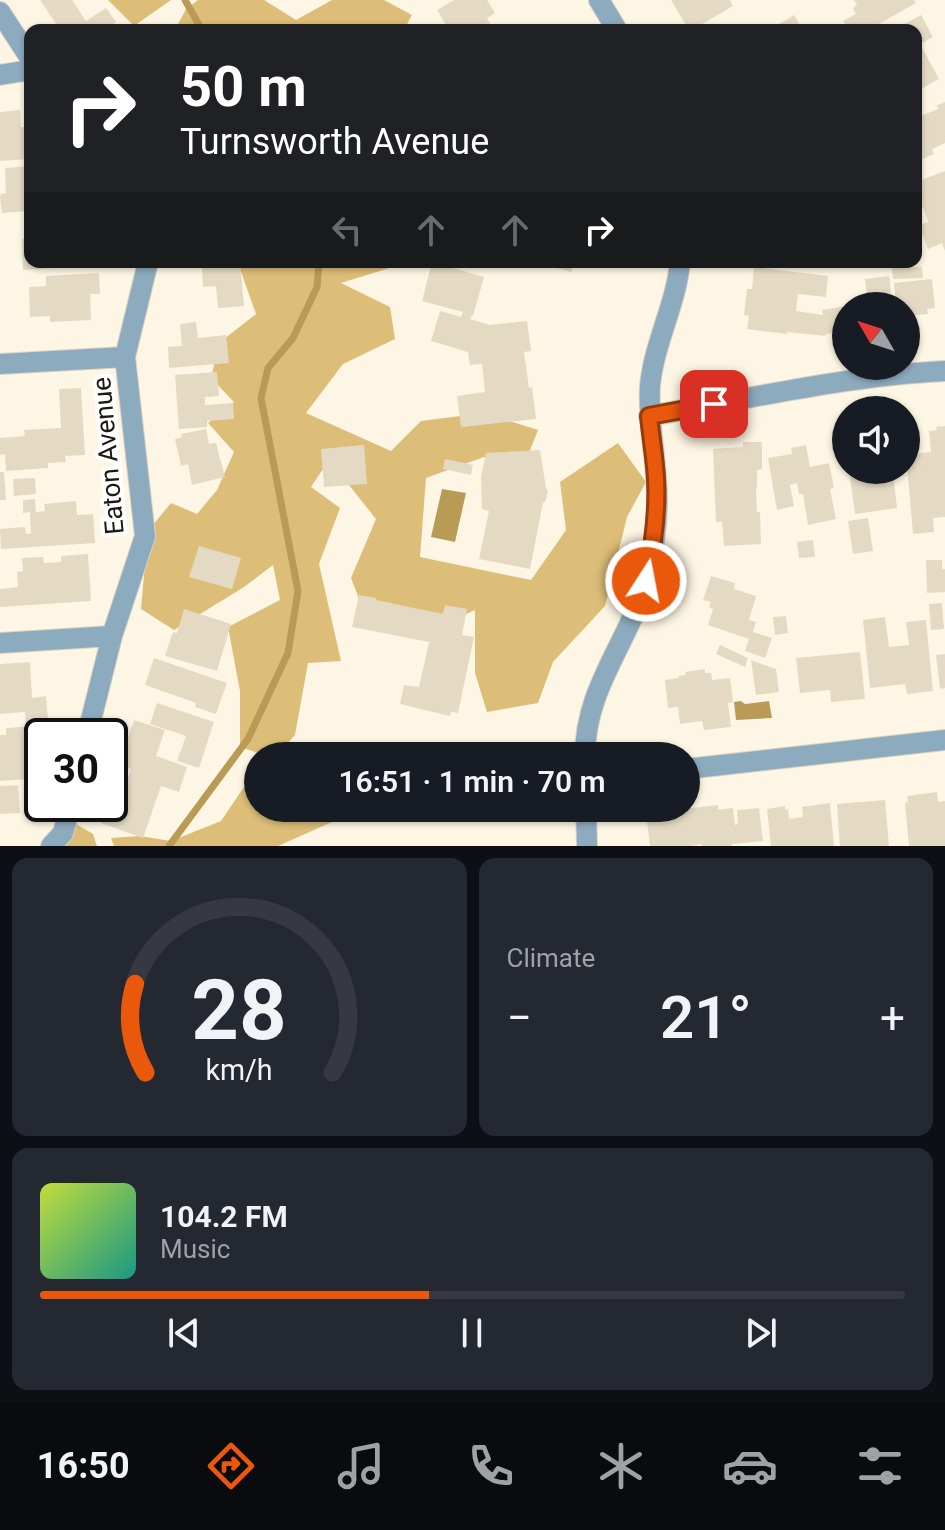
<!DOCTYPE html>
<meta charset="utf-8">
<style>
:root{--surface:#171b24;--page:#242831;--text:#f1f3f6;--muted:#9ea1a6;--line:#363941;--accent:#ea580c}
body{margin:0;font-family:Roboto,sans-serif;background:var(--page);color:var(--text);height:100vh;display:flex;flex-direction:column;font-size:30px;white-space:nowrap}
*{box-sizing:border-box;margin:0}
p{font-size:26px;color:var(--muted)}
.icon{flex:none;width:44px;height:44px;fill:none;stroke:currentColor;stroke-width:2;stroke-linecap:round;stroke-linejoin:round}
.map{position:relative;height:846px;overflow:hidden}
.sheet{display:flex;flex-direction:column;gap:12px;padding:12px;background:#0d0f14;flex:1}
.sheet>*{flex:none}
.top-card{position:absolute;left:24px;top:24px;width:898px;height:244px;border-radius:16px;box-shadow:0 2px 6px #0004;background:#202124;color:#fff;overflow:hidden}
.needle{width:52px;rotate:309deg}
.buttons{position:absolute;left:832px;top:292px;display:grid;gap:16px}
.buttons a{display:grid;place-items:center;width:88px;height:88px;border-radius:50%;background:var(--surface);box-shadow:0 2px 6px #0004;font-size:40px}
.speed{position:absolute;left:24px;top:718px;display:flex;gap:16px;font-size:40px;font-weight:700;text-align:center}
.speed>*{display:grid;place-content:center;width:104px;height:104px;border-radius:50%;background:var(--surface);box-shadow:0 2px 6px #0004;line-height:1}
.speed .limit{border:4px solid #111;border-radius:12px;background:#fff;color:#111}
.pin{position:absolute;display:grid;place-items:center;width:68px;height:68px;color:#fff;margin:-34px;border-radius:16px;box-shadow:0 4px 12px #0006}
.me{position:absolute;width:88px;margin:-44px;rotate:11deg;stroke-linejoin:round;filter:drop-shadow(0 0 6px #0008)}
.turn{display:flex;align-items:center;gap:28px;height:168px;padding:0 24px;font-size:36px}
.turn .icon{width:104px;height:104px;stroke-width:2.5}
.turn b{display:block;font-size:56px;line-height:68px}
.lanes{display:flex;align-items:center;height:76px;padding:0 24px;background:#0003;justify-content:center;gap:40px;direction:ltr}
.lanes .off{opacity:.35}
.big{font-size:60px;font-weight:600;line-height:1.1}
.sheet .tile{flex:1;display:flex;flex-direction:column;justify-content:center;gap:12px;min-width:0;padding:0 28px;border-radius:16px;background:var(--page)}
.sheet .dial{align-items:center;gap:0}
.dial svg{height:208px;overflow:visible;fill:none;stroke:var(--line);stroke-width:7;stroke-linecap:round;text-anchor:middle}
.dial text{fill:var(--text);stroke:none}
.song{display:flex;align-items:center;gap:24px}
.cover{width:96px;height:96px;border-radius:12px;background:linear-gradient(135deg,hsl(70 70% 55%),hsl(170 70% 35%))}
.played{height:8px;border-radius:4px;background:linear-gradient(90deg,var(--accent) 45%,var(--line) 45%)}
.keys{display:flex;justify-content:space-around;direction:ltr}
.heat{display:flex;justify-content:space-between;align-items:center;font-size:44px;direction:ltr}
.sheet .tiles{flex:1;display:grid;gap:12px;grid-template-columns:1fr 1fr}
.tile:last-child{grid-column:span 2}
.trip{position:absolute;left:244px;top:742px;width:456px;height:80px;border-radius:40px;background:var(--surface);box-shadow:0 2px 6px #0004;font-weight:600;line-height:80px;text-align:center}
.tab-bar{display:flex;height:128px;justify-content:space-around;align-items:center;background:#090b0e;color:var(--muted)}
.tab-bar .icon{width:56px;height:56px}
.tab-bar .on{color:var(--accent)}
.tab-bar b{font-size:36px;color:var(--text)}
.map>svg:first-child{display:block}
.forest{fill:#ddbe78}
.water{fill:#b99b55}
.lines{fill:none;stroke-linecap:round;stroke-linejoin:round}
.stream{stroke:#b99b55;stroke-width:7}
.building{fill:#e4dac4}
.street-casing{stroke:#dad2c2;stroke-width:22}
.street{stroke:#8dabbe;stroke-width:20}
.route-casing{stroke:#983908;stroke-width:20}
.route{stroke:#ea580c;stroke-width:14}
.labels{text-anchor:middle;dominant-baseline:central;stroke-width:8;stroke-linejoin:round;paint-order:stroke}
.street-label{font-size:26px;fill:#1c1810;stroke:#fff}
</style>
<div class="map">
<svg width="945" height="846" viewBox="0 0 945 846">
<rect width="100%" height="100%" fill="#fef6e4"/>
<path class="forest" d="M 108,0 L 171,0 L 134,26 Z
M 198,0 L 264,0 L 296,20 L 332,0 L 384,0 L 412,15 L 404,30 L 175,30 L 186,9 Z
M 240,262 L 409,262 L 341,283 L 390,307 L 395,339 L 343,364 L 306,413 L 391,451 L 421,421 L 485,413 L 538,430 L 527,458 L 484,457 L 426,478 L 420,557 L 531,580 L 566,530 L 560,482 L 618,443 L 646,482 L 627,517 L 605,606 L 553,662 L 538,703 L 487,712 L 475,673 L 475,610 L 417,636 L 369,624 L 351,578 L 376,519 L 329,460 L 311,487 L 340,508 L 319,564 L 341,661 L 308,663 L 295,735 L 276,756 L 267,756 L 240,747 L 240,691 L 228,627 L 280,600 L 273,565 L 244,587 L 174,630 L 141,609 L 148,531 L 171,503 L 197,514 L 217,490 L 234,452 L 208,423 L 234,402 L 211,378 L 219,343 L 256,314 L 239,266 Z
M 258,780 L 258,808 L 346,808 L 341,818 L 278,846 L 114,846 L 111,838 L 140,836 L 171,841 L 221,821 L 244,787 Z
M 76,824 L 93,834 L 97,846 L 57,846 Z"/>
<path class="water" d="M 442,489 L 466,493 L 455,542 L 431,537 Z
M 741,701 L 745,704 L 769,701 L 772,718 L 736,720 L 734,702 Z"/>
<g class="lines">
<path class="stream" d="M 185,0 L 202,30
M 169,846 L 248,739 L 288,653 L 298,591 L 261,398 L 268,368 L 293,338 L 317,287 L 319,262"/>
</g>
<path class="building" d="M 40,0 L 72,0 L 86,21 L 106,8 L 116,22 L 104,30 L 60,30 Z
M 454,0 L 487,0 L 495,13 L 487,18 L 494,30 L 449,30 L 437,10 Z
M 671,0 L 730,0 L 733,6 L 692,30 L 689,30 Z
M 854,0 L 914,0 L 916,3 L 868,30 L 844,30 L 842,27 L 846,25 L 843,21 L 856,14 L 853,8 L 857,5 Z
M 794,15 L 803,30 L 768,30 L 786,20 Z
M 921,15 L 933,37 L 920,44 L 939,79 L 916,92 L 916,30 L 893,30 Z
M 945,102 L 945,143 L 932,149 L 934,154 L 916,162 L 916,118 L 938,109 L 937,105 Z
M 20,110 L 21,127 L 26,127 L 28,159 L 0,161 L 0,112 Z
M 30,166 L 30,211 L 2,213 L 0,197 L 1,194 L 6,193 L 5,168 Z
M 945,171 L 945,251 L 942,243 L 928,249 L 919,225 L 928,222 L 923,207 L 916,209 L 916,182 Z
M 30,238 L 30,262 L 107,262 L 107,264 L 23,270 L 22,239 Z
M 432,262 L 484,277 L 473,316 L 472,315 L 470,319 L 489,325 L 527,321 L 531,351 L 524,352 L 529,388 L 532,387 L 536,419 L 461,427 L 457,396 L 485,392 L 482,364 L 470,365 L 468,352 L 431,341 L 440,311 L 461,317 L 463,312 L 422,301 Z
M 536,262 L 574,262 L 571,272 Z
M 240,263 L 244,306 L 218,308 L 216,286 L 203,287 L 202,267 Z
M 754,267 L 828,276 L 826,297 L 798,294 L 796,311 L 823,315 L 822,310 L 846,306 L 846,331 L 826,334 L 825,336 L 787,332 L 787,334 L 747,329 L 749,316 L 744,315 L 747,289 L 752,289 Z
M 922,267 L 923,278 L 893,279 L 892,268 Z
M 99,273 L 100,294 L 90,294 L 91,320 L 50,322 L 50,316 L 30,317 L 29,287 L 46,286 L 46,276 Z
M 889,276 L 892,300 L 868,304 L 865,279 Z
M 932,279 L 935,308 L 927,309 L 928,314 L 906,316 L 906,306 L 896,306 L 894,283 Z
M 196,322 L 198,338 L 226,335 L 229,363 L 169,368 L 168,347 L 182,346 L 180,324 Z
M 217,372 L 219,396 L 205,397 L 205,405 L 233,403 L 234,419 L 207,421 L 207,427 L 179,429 L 175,375 Z
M 81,388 L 85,455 L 65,456 L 66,462 L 48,463 L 48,468 L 6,471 L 5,454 L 0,455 L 0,438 L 25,436 L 24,430 L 61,428 L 59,389 Z
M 945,426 L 945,517 L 933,518 L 934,532 L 913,534 L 906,455 L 931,452 L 929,431 L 937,430 L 936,427 Z
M 206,429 L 209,444 L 216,443 L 225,477 L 192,485 L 188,464 L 181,466 L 175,439 L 182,437 L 181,434 Z
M 743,442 L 762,442 L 762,469 L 757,470 L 757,487 L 756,487 L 757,512 L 760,512 L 761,544 L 724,546 L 722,522 L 716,522 L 713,449 L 743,447 Z
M 364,445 L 367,484 L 324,487 L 321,449 Z
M 806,445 L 810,467 L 829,463 L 834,488 L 830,489 L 836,519 L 808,525 L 803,494 L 799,494 L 797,483 L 790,485 L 794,506 L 777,510 L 768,458 L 792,454 L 791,448 Z
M 540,450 L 546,488 L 548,491 L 546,500 L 543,503 L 530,569 L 479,559 L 489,511 L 482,509 L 481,477 L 486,453 Z
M 445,459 L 473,465 L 471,475 L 443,469 Z
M 849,470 L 882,470 L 884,482 L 894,481 L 897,508 L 855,514 Z
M 0,472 L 4,472 L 6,500 L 0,500 Z
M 35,478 L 36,494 L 14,496 L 13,479 Z
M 35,499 L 36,512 L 45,511 L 44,504 L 76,501 L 77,515 L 93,514 L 95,543 L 1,549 L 0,529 L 25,527 L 26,534 L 31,534 L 30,512 L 23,513 L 23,500 Z
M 868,518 L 873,551 L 853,554 L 848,521 Z
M 813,540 L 815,557 L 799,558 L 797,542 Z
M 199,546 L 241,558 L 232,589 L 189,577 Z
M 88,554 L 91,601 L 0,607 L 0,589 L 18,587 L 17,572 L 23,571 L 22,558 L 43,557 L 44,563 L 61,562 L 61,556 Z
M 926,560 L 942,560 L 942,569 L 945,569 L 945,592 L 927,593 Z
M 711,576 L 735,583 L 734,589 L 756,596 L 749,620 L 756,622 L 753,632 L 772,638 L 765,658 L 745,651 L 749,639 L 708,625 L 713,609 L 709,607 L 711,602 L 703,600 Z
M 359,595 L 376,598 L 376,600 L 443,614 L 445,605 L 467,609 L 462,635 L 474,637 L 458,713 L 451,712 L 450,716 L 400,704 L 404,685 L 419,687 L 429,642 L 352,627 Z
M 942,603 L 944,629 L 931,630 L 929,604 Z
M 184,609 L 231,624 L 217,671 L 165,656 L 173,632 L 177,633 Z
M 786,616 L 788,633 L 775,635 L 773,617 Z
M 885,617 L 889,647 L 909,645 L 906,622 L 926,620 L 933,691 L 907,694 L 905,684 L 870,688 L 863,620 Z
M 720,645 L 748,658 L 745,667 L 716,654 Z
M 860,652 L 865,699 L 831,702 L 830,690 L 800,693 L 796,658 Z
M 945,654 L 945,688 L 940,689 L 936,655 Z
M 154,658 L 227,683 L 216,714 L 195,707 L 196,703 L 145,685 Z
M 751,660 L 776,669 L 779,692 L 756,695 Z
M 30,662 L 32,698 L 46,696 L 48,721 L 26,723 L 25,712 L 0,714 L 0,664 Z
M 705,669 L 705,673 L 711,673 L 712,680 L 730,678 L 733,702 L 728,703 L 731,727 L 704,730 L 702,721 L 680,724 L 678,707 L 668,708 L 665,680 L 679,678 L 678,676 L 686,675 L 685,672 Z
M 157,703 L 214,722 L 199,768 L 177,761 L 186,736 L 150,724 Z
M 134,720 L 165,730 L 156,756 L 187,767 L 179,792 L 161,786 L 143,838 L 101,823 L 107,804 L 112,806 L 118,789 L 124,790 L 131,769 L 119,765 Z
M 36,726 L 37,750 L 29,750 L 31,779 L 0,781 L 0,735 L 6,735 L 6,728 Z
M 18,785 L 20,813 L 0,814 L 0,786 Z
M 937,792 L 938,802 L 945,801 L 945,846 L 909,846 L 905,803 L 908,802 L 907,796 Z
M 885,800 L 889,846 L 840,846 L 837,804 Z
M 830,803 L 834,846 L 771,846 L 767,809 L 785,806 L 785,810 L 788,809 L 789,819 L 803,817 L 802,807 Z
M 718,805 L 718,810 L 733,808 L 735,825 L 738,824 L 737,810 L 759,808 L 763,841 L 732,844 L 732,846 L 702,846 L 701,844 L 692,846 L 650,846 L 646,813 Z"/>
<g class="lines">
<defs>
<path id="street" d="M 599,0 L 617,30
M 0,12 L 30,58
M 0,75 L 30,70
M 0,364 L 125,357
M 649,416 C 747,399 846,376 945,371
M 0,643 L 112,636
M 87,736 L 112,636 L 145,536 L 125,357 L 148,262
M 585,756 C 585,686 630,642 646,579 C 655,547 659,510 656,477 C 654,446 648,417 650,386 C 654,343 676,305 680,262
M 686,769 L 945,740
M 586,808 L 587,846
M 51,846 L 63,833 L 71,804"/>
</defs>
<use href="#street" class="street-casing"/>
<use href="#street" class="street"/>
</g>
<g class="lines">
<defs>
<path id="route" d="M 646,581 C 653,547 658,514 656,479 C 655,458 651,437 649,416 L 714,404"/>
</defs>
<use href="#route" class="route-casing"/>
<use href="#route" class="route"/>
</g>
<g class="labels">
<g class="street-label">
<text transform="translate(108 456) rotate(-95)">Eaton Avenue</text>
</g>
</g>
</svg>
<div class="buttons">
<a><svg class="needle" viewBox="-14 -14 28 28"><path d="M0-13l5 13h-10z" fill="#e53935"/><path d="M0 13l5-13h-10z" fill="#9ea1a6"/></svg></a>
<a><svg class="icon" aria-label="sound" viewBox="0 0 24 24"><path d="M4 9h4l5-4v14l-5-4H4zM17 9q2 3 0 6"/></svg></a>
</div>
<div class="speed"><div class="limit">30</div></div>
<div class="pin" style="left:714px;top:404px;background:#d93025"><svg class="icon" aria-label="arrive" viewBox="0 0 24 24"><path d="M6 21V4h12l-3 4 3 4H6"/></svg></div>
<svg class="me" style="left:646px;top:581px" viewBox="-20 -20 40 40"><circle r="17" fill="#ea580c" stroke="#fff" stroke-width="3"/><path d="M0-11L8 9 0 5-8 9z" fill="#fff"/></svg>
<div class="trip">16:51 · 1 min · 70 m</div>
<div class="top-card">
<div class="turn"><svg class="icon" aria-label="right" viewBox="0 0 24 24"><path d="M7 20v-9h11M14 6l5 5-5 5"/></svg><div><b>50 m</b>Turnsworth Avenue</div></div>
<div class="lanes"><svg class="icon off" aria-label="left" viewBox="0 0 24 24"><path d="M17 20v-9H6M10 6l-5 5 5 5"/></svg><svg class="icon off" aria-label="ahead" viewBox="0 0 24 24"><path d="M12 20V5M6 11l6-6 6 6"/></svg><svg class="icon off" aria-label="ahead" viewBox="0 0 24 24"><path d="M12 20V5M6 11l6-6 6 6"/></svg><svg class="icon" aria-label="right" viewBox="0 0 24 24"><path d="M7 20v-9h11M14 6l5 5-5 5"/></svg></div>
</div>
</div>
<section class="sheet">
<div class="tiles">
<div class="tile dial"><svg viewBox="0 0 100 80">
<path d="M14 69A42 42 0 1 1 86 69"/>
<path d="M14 69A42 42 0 0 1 10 35" stroke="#ea580c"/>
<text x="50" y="56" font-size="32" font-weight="700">28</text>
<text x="50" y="72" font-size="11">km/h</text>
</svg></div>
<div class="tile"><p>Climate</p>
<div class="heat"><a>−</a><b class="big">21°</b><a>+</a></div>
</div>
<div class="tile">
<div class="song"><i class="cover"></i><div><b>104.2 FM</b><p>Music</p></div></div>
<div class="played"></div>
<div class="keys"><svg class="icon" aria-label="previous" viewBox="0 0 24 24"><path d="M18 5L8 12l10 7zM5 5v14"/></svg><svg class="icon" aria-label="pause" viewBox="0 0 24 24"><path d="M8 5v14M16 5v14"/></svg><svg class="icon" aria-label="next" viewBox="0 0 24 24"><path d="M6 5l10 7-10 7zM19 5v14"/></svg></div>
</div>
</div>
</section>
<nav class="tab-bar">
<b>16:50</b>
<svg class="icon on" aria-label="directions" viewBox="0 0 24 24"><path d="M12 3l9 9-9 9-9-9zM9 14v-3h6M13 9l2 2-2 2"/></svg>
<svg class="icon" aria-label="music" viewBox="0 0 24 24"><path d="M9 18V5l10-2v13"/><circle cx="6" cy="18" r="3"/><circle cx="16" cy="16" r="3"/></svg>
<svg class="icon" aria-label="phone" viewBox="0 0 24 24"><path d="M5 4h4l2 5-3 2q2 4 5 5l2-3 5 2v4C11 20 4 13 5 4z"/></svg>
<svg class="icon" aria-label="climate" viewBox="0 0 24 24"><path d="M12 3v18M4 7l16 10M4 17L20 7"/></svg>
<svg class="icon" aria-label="car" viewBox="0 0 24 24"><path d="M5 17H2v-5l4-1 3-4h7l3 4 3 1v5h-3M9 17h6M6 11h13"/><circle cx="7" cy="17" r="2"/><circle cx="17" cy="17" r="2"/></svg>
<svg class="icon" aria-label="filters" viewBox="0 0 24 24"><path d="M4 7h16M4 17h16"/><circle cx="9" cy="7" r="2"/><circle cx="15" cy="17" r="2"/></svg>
</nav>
